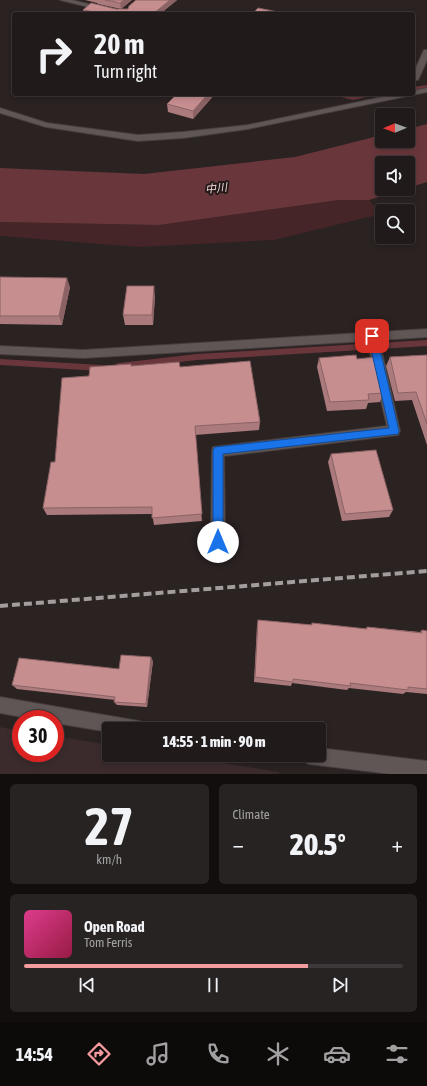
<!DOCTYPE html>
<meta charset="utf-8">
<style>
:root{--surface:#201a1a;--page:#282323;--text:#f1f3f6;--muted:#a2a1a2;--line:#3d3839;--accent:#f49b9f}
body{margin:0;font-family:"Asap Condensed","Noto Sans JP",sans-serif;background:var(--page);color:var(--text);height:100vh;display:flex;flex-direction:column;font-size:15px;white-space:nowrap}
*{box-sizing:border-box;margin:0}
p{font-size:13px;color:var(--muted)}
.icon{flex:none;width:22px;height:22px;fill:none;stroke:currentColor;stroke-width:2;stroke-linecap:round;stroke-linejoin:round}
.map{position:relative;height:774px;overflow:hidden}
.panel{display:flex;flex-direction:column;gap:10px;padding:10px;background:#120e0e;flex:1}
.panel>*{flex:none}
.top-card{position:absolute;left:12px;top:12px;width:403px;height:84px;border-radius:4px;box-shadow:0 2px 6px #0003,0 0 0 1px var(--line);background:#201a1a;color:var(--text);overflow:hidden}
.needle{width:26px;rotate:269deg}
.controls{position:absolute;left:375px;top:108px;display:grid;gap:8px}
.controls a{display:grid;place-items:center;width:40px;height:40px;border-radius:4px;background:var(--surface);box-shadow:0 2px 6px #0003,0 0 0 1px var(--line);font-size:20px}
.speed{position:absolute;left:12px;top:710px;display:flex;gap:8px;font-size:20px;font-weight:700;text-align:center}
.speed>*{display:grid;place-content:center;width:52px;height:52px;border-radius:50%;background:var(--surface);box-shadow:0 2px 6px #0003,0 0 0 1px var(--line);line-height:1}
.speed .limit{border:6px solid #d22;background:#fff;color:#111}
.pin{position:absolute;display:grid;place-items:center;width:34px;height:34px;color:#fff;margin:-17px;border-radius:8px;box-shadow:0 2px 6px #0006}
.me{position:absolute;width:44px;margin:-22px;rotate:0deg;stroke-linejoin:round;filter:drop-shadow(0 0 3px #0008)}
.turn{display:flex;align-items:center;gap:14px;height:84px;padding:0 16px;font-size:18px}
.turn .icon{width:52px;height:52px;stroke-width:2.5}
.turn b{display:block;font-size:28px;line-height:34px}
.big{font-size:30px;font-weight:800;line-height:1.1}
.panel .widget{flex:1;display:flex;flex-direction:column;justify-content:center;gap:6px;min-width:0;padding:0 14px;border-radius:6px;background:var(--page)}
.panel .dial{align-items:center;gap:0}
.dial b{font-size:52px;line-height:1}
.song{display:flex;align-items:center;gap:12px}
.cover{width:48px;height:48px;border-radius:6px;background:linear-gradient(135deg,hsl(330 70% 55%),hsl(340 70% 35%))}
.played{height:4px;border-radius:2px;background:linear-gradient(90deg,var(--accent) 75%,var(--line) 75%)}
.keys{display:flex;justify-content:space-around;direction:ltr}
.heat{display:flex;justify-content:space-between;align-items:center;font-size:22px;direction:ltr}
.panel .tiles{flex:1;display:grid;gap:10px;grid-template-columns:1fr 1fr}
.widget:last-child{grid-column:span 2}
.trip{position:absolute;left:102px;top:722px;width:224px;height:40px;border-radius:4px;background:var(--surface);box-shadow:0 2px 6px #0003,0 0 0 1px var(--line);font-weight:800;line-height:40px;text-align:center}
.dock{display:flex;height:64px;justify-content:space-around;align-items:center;background:#0d0a0a;color:var(--muted)}
.dock .icon{width:28px;height:28px}
.dock .active{color:var(--accent)}
.dock b{font-size:18px;color:var(--text)}
.map>svg:first-child{display:block}
.built{fill:#3b2b2c}
.green{fill:#452527}
.water{fill:#69373b}
.lines{fill:none;stroke-linecap:round;stroke-linejoin:round}
.stream{fill:#69373b;fill-rule:evenodd}
.street-casing{stroke:#453e3e;stroke-width:2}
.street{fill:#615656;fill-rule:evenodd}
.rail{stroke:#a49d9d;stroke-width:4;stroke-dasharray:8 4;stroke-linecap:butt}
.wall{fill:#ab7a7c}
.shaded-wall{fill:#8b6365}
.building{fill:#c78e90;stroke:#8b6365}
.route{fill:#1a73e8;stroke:#114b97}
.labels{text-anchor:middle;dominant-baseline:central;stroke-width:4;stroke-linejoin:round;paint-order:stroke}
.far-water-label{font-size:11px;font-style:italic;fill:#fdd9da;stroke:#221919}
</style>
<div class="map">
<svg width="427" height="774" viewBox="0 0 427 774">
<rect width="100%" height="100%" fill="#2b2222"/>
<path class="built" d="M 0,727 L 21,731 L 21,753 L 55,753 L 55,736 L 109,745 L 109,755 L 172,755 L 279,772 L 279,774 L 0,774 Z"/>
<path class="green" d="M 339,200 L 369,200 L 381,214 L 274,240 L 139,247 L 0,236 L 0,222 L 159,225 Z"/>
<path class="water" d="M 427,124 L 427,182 L 408,188 L 408,163 L 382,163 L 382,189 L 405,189 L 369,200 L 339,200 L 159,225 L 0,222 L 0,168 L 144,174 L 295,157 L 382,135 L 382,141 L 408,141 L 408,129 Z"/>
<g class="lines">
<path class="stream" d="M 427,85 L 427,89 L 413,91 L 413,87 Z
M 329,94 L 341,94 L 353,96 L 380,94 L 353,100 Z
M 427,340 L 427,346 L 197,360 L 119,369 L 116,368 L 115,366 L 116,364 L 119,363 L 197,354 Z
M 0,359 L 101,365 L 104,366 L 105,368 L 104,370 L 101,371 L 0,365 Z"/>
<defs>
<path id="street" d="M 60,0 L 72,0 L 129,14 L 117,14 Z
M 424,50 L 427,50 L 427,60 L 418,80 L 413,80 L 413,74 Z
M 427,88 L 427,92 L 248,129 L 183,138 L 138,141 L 46,127 L 0,113 L 0,108 L 47,123 L 138,135 L 183,132 L 248,125 L 397,94 L 413,94 L 413,91 Z
M 427,329 L 427,337 L 379,340 L 400,431 L 398,435 L 224,456 L 225,542 L 223,547 L 218,549 L 213,547 L 211,542 L 212,451 L 213,447 L 387,426 L 367,341 L 83,358 L 0,354 L 0,346 L 83,350 Z
M 0,697 L 139,721 L 145,723 L 147,729 L 109,729 L 109,732 L 55,723 L 55,719 L 33,719 L 0,713 Z
M 319,748 L 427,761 L 427,774 L 390,774 L 309,764 L 303,761 L 300,755 L 319,755 Z"/>
</defs>
<use href="#street" class="street-casing"/>
<use href="#street" class="street"/>
<path class="rail" d="M 0,606 L 427,571"/>
</g>
<path class="wall" d="M 85,0 L 132,0 L 121,9 L 98,4 L 97,3 Z
M 136,0 L 177,0 L 160,14 L 84,14 L 83,10 L 128,9 Z
M 177,94 L 215,94 L 193,119 L 168,112 L 167,104 Z
M 0,277 L 70,287 L 62,325 L 0,324 Z
M 155,296 L 153,325 L 125,325 L 123,315 Z
M 427,355 L 427,445 L 412,400 L 395,401 L 386,366 L 390,357 Z
M 319,358 L 357,359 L 383,393 L 380,402 L 368,403 L 366,409 L 327,411 L 317,367 Z
M 132,366 L 180,367 L 260,422 L 259,430 L 195,435 L 202,521 L 154,525 L 152,514 L 47,515 L 43,508 L 55,462 L 89,376 Z
M 331,454 L 393,510 L 389,517 L 342,521 L 328,462 Z
M 258,620 L 311,625 L 312,623 L 365,629 L 367,627 L 420,632 L 422,630 L 427,631 L 427,694 L 406,692 L 403,694 L 349,688 L 347,690 L 292,683 L 291,686 L 254,682 L 257,625 Z
M 153,661 L 147,707 L 117,705 L 114,702 L 115,700 L 17,689 L 12,685 L 119,669 Z"/>
<path class="shaded-wall" d="M 124,0 L 132,0 L 121,9 L 120,3 Z
M 170,0 L 177,0 L 160,14 L 153,14 Z
M 208,94 L 215,94 L 193,119 L 193,111 Z
M 67,278 L 70,287 L 62,325 L 59,316 Z
M 154,286 L 155,296 L 153,325 L 152,315 Z
M 151,657 L 153,661 L 147,707 L 146,704 Z"/>
<path class="building" d="M 105,0 L 124,0 L 120,3 Z
M 136,0 L 170,0 L 153,14 L 106,14 L 83,10 L 91,3 L 116,9 L 128,9 L 129,6 Z
M 258,8 L 288,14 L 252,14 Z
M 177,94 L 208,94 L 193,111 L 167,104 Z
M 0,277 L 67,278 L 59,316 L 0,316 Z
M 127,286 L 154,286 L 152,315 L 123,315 Z
M 356,355 L 357,359 L 375,357 L 383,393 L 368,394 L 369,400 L 330,402 L 319,358 Z
M 427,355 L 427,424 L 416,392 L 398,393 L 390,357 Z
M 250,361 L 260,422 L 195,426 L 202,514 L 152,518 L 152,507 L 43,508 L 51,462 L 55,462 L 62,378 L 89,376 L 90,367 L 131,364 L 131,366 L 179,362 L 180,367 Z
M 376,450 L 393,510 L 345,514 L 331,454 Z
M 258,620 L 312,625 L 312,623 L 367,629 L 367,627 L 422,633 L 422,630 L 427,631 L 427,689 L 408,687 L 408,690 L 350,683 L 351,686 L 293,679 L 293,682 L 255,677 Z
M 121,655 L 151,657 L 146,704 L 114,702 L 115,697 L 12,685 L 19,658 L 119,669 Z"/>
<path class="route" d="M 372,333 L 377,336 L 399,431 L 398,434 L 223,454 L 223,542 L 222,545 L 218,547 L 214,545 L 213,542 L 213,450 L 215,447 L 389,428 L 368,336 Z"/>
<g class="labels">
<g class="far-water-label">
<text transform="translate(216 188) rotate(-6)">中川</text>
</g>
</g>
</svg>
<div class="controls">
<a><svg class="needle" viewBox="-14 -14 28 28"><path d="M0-13l5 13h-10z" fill="#e53935"/><path d="M0 13l5-13h-10z" fill="#a2a1a2"/></svg></a>
<a><svg class="icon" aria-label="sound" viewBox="0 0 24 24"><path d="M4 9h4l5-4v14l-5-4H4zM17 9q2 3 0 6"/></svg></a>
<a><svg class="icon" aria-label="search" viewBox="0 0 24 24"><circle cx="10" cy="10" r="6"/><path d="M15 15l6 6"/></svg></a>
</div>
<div class="speed"><div class="limit">30</div></div>
<div class="pin" style="left:372px;top:336px;background:#d93025"><svg class="icon" aria-label="arrive" viewBox="0 0 24 24"><path d="M6 21V4h12l-3 4 3 4H6"/></svg></div>
<svg class="me" style="left:218px;top:542px" viewBox="-20 -20 40 40"><circle r="19" fill="#fff"/><path d="M0-13L10 11 0 6-10 11z" fill="#1a73e8"/></svg>
<div class="trip">14:55 · 1 min · 90 m</div>
<div class="top-card">
<div class="turn"><svg class="icon" aria-label="right" viewBox="0 0 24 24"><path d="M7 20v-9h11M14 6l5 5-5 5"/></svg><div><b>20 m</b>Turn right</div></div>
</div>
</div>
<section class="panel">
<div class="tiles">
<div class="widget dial"><b>27</b><p>km/h</p></div>
<div class="widget"><p>Climate</p>
<div class="heat"><a>−</a><b class="big">20.5°</b><a>+</a></div>
</div>
<div class="widget">
<div class="song"><i class="cover"></i><div><b>Open Road</b><p>Tom Ferris</p></div></div>
<div class="played"></div>
<div class="keys"><svg class="icon" aria-label="previous" viewBox="0 0 24 24"><path d="M18 5L8 12l10 7zM5 5v14"/></svg><svg class="icon" aria-label="pause" viewBox="0 0 24 24"><path d="M8 5v14M16 5v14"/></svg><svg class="icon" aria-label="next" viewBox="0 0 24 24"><path d="M6 5l10 7-10 7zM19 5v14"/></svg></div>
</div>
</div>
</section>
<nav class="dock">
<b>14:54</b>
<svg class="icon active" aria-label="directions" viewBox="0 0 24 24"><path d="M12 3l9 9-9 9-9-9zM9 14v-3h6M13 9l2 2-2 2"/></svg>
<svg class="icon" aria-label="music" viewBox="0 0 24 24"><path d="M9 18V5l10-2v13"/><circle cx="6" cy="18" r="3"/><circle cx="16" cy="16" r="3"/></svg>
<svg class="icon" aria-label="phone" viewBox="0 0 24 24"><path d="M5 4h4l2 5-3 2q2 4 5 5l2-3 5 2v4C11 20 4 13 5 4z"/></svg>
<svg class="icon" aria-label="climate" viewBox="0 0 24 24"><path d="M12 3v18M4 7l16 10M4 17L20 7"/></svg>
<svg class="icon" aria-label="car" viewBox="0 0 24 24"><path d="M5 17H2v-5l4-1 3-4h7l3 4 3 1v5h-3M9 17h6M6 11h13"/><circle cx="7" cy="17" r="2"/><circle cx="17" cy="17" r="2"/></svg>
<svg class="icon" aria-label="filters" viewBox="0 0 24 24"><path d="M4 7h16M4 17h16"/><circle cx="9" cy="7" r="2"/><circle cx="15" cy="17" r="2"/></svg>
</nav>
